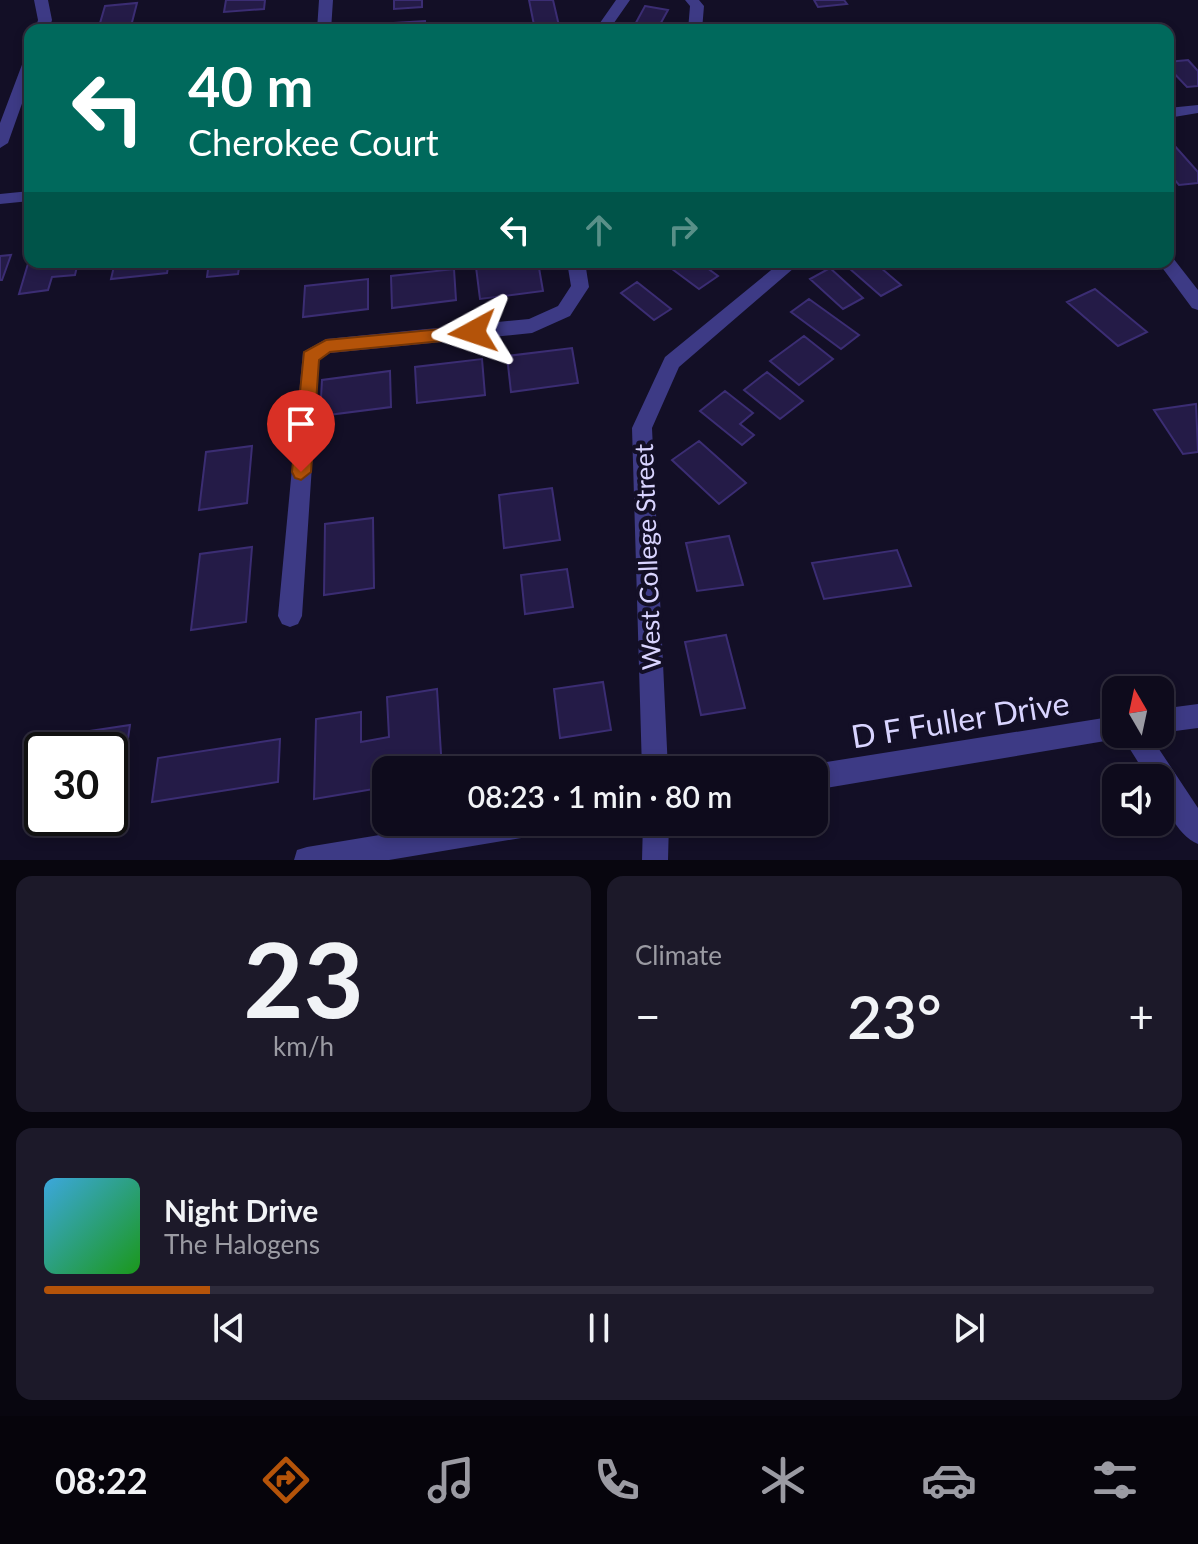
<!DOCTYPE html>
<meta charset="utf-8">
<style>
:root{--surface:#0e0b1c;--page:#1c1929;--text:#f1f3f6;--muted:#9b9ba3;--line:#2e2b3b;--accent:#b45309}
body{margin:0;font-family:Lato,sans-serif;background:var(--page);color:var(--text);height:100vh;display:flex;flex-direction:column;font-size:30px;white-space:nowrap}
*{box-sizing:border-box;margin:0}
p{font-size:26px;color:var(--muted)}
.icon{flex:none;width:44px;height:44px;fill:none;stroke:currentColor;stroke-width:2;stroke-linecap:round;stroke-linejoin:round}
.map{position:relative;height:860px;overflow:hidden}
.side{display:flex;flex-direction:column;gap:16px;padding:16px;background:#08060f;flex:1}
.side>*{flex:none}
.banner{position:absolute;left:24px;top:24px;width:1150px;height:244px;border-radius:16px;box-shadow:0 4px 12px #0003,0 0 0 2px var(--line);background:#00695c;color:#fff;overflow:hidden}
.needle{width:52px;rotate:351deg}
.tools{position:absolute;left:1102px;top:676px;display:grid;gap:16px}
.tools a{display:grid;place-items:center;width:72px;height:72px;border-radius:16px;background:var(--surface);box-shadow:0 4px 12px #0003,0 0 0 2px var(--line);font-size:40px}
.speed{position:absolute;left:24px;top:732px;display:flex;gap:16px;font-size:40px;font-weight:700;text-align:center}
.speed>*{display:grid;place-content:center;width:104px;height:104px;border-radius:50%;background:var(--surface);box-shadow:0 4px 12px #0003,0 0 0 2px var(--line);line-height:1}
.speed .limit{border:4px solid #111;border-radius:12px;background:#fff;color:#111}
.pin{position:absolute;display:grid;place-items:center;width:68px;height:68px;color:#fff;margin:-82px -34px;border-radius:50% 50% 50% 0;rotate:-45deg;box-shadow:0 0 8px #0007}
.pin .icon{rotate:45deg}
.me{position:absolute;width:88px;margin:-44px;rotate:265deg;stroke-linejoin:round;filter:drop-shadow(0 0 6px #0008)}
.turn{display:flex;align-items:center;gap:28px;height:168px;padding:0 32px;font-size:36px}
.turn .icon{width:104px;height:104px;stroke-width:2.5}
.turn b{display:block;font-size:56px;line-height:68px}
.lanes{display:flex;align-items:center;height:76px;padding:0 32px;background:#0003;justify-content:center;gap:40px;direction:ltr}
.lanes .off{opacity:.35}
.big{font-size:60px;font-weight:600;line-height:1.1}
.side .tile{flex:1;display:flex;flex-direction:column;justify-content:center;gap:12px;min-width:0;padding:0 28px;border-radius:16px;background:var(--page)}
.side .dial{align-items:center;gap:0}
.dial b{font-size:104px;line-height:1}
.song{display:flex;align-items:center;gap:24px}
.cover{width:96px;height:96px;border-radius:12px;background:linear-gradient(135deg,hsl(200 70% 55%),hsl(120 70% 35%))}
.played{height:8px;border-radius:4px;background:linear-gradient(90deg,var(--accent) 15%,var(--line) 15%)}
.keys{display:flex;justify-content:space-around;direction:ltr}
.heat{display:flex;justify-content:space-between;align-items:center;font-size:44px;direction:ltr}
.side .tiles{flex:1;display:grid;gap:16px;grid-template-columns:1fr 1fr}
.tile:last-child{grid-column:span 2}
.trip{position:absolute;left:372px;top:756px;width:456px;height:80px;border-radius:16px;background:var(--surface);box-shadow:0 4px 12px #0003,0 0 0 2px var(--line);font-weight:600;line-height:80px;text-align:center}
.dock{display:flex;height:128px;justify-content:space-around;align-items:center;background:#06040b;color:var(--muted)}
.dock .icon{width:56px;height:56px}
.dock .selected{color:var(--accent)}
.dock b{font-size:36px;color:var(--text)}
.map>svg:first-child{display:block}
.building{fill:#241b47;stroke:#3b2d73;stroke-width:2}
.lines{fill:none;stroke-linecap:round;stroke-linejoin:round}
.minor{fill:#3d3a85;fill-rule:evenodd}
.route{fill:#b45309;stroke:#753606;stroke-width:2}
.labels{text-anchor:middle;dominant-baseline:central;stroke-width:8;stroke-linejoin:round;paint-order:stroke}
.street-label{font-size:26px;fill:#d9d4ff;stroke:#130f26}
.near-street-label{font-size:32px;fill:#d9d4ff;stroke:#130f26}
</style>
<div class="map">
<svg width="1198" height="860" viewBox="0 0 1198 860">
<rect width="100%" height="100%" fill="#130f26"/>
<path class="building" d="M 226,0 L 265,0 L 264,9 L 224,12 Z
M 394,0 L 422,0 L 422,7 L 394,9 Z
M 529,0 L 553,0 L 560,30 L 535,30 Z
M 814,0 L 844,0 L 847,4 L 818,7 Z
M 137,3 L 130,30 L 98,30 L 105,6 Z
M 645,6 L 668,10 L 657,30 L 632,30 Z
M 425,21 L 426,30 L 394,30 L 394,23 Z
M 1188,60 L 1198,71 L 1198,86 L 1187,87 L 1168,67 L 1168,62 Z
M 1168,145 L 1174,145 L 1198,172 L 1198,183 L 1179,185 L 1168,172 Z
M 11,255 L 2,280 L 0,280 L 0,256 Z
M 30,257 L 30,262 L 78,262 L 75,275 L 52,277 L 48,290 L 19,294 Z
M 115,262 L 169,262 L 167,273 L 111,279 Z
M 209,262 L 240,262 L 238,274 L 207,277 Z
M 518,262 L 538,262 L 543,291 L 480,299 L 476,267 Z
M 673,262 L 699,262 L 718,276 L 699,289 L 668,266 Z
M 842,262 L 874,262 L 901,285 L 881,296 Z
M 830,268 L 863,298 L 843,309 L 810,279 Z
M 454,269 L 456,300 L 392,308 L 391,276 Z
M 368,279 L 368,309 L 303,317 L 305,286 Z
M 637,282 L 671,309 L 654,320 L 621,293 Z
M 1095,289 L 1147,332 L 1118,346 L 1067,302 Z
M 809,299 L 859,335 L 841,349 L 791,312 Z
M 804,336 L 833,359 L 799,385 L 770,361 Z
M 572,348 L 578,383 L 511,392 L 507,356 Z
M 482,359 L 485,395 L 417,403 L 415,367 Z
M 390,371 L 391,407 L 320,416 L 322,380 Z
M 767,372 L 803,401 L 780,419 L 744,390 Z
M 725,391 L 753,413 L 740,424 L 754,435 L 742,445 L 700,411 Z
M 1196,404 L 1198,452 L 1183,454 L 1154,410 Z
M 699,441 L 746,483 L 719,504 L 672,460 Z
M 252,446 L 247,503 L 199,510 L 206,452 Z
M 552,488 L 560,540 L 504,548 L 499,495 Z
M 373,518 L 374,588 L 324,595 L 325,524 Z
M 729,536 L 743,585 L 697,591 L 686,543 Z
M 252,547 L 246,622 L 191,630 L 200,554 Z
M 897,550 L 911,586 L 824,599 L 812,563 Z
M 567,569 L 573,607 L 525,614 L 521,575 Z
M 726,635 L 745,708 L 701,715 L 685,642 Z
M 603,682 L 611,730 L 560,738 L 554,689 Z
M 437,689 L 442,770 L 386,770 L 386,787 L 314,799 L 316,719 L 361,712 L 361,742 L 389,737 L 387,697 Z
M 130,725 L 121,786 L 110,788 L 110,750 L 55,750 L 57,736 Z
M 280,739 L 278,782 L 152,802 L 158,758 Z"/>
<g class="lines">
<path class="minor" d="M 34,0 L 48,0 L 52,20 L 49,30 L 35,30 L 38,20 Z
M 319,0 L 333,0 L 331,30 L 317,30 Z
M 616,0 L 630,0 L 609,30 L 595,30 Z
M 685,0 L 699,0 L 704,6 L 702,30 L 688,30 L 690,6 Z
M 30,58 L 30,81 L 8,143 L 0,148 L 0,123 L 23,62 Z
M 1198,105 L 1198,113 L 1168,118 L 1168,108 Z
M 30,191 L 30,201 L 0,204 L 0,194 Z
M 1168,256 L 1173,258 L 1198,290 L 1198,310 L 1192,308 L 1158,262 L 1168,262 Z
M 567,262 L 585,262 L 589,287 L 570,316 L 532,333 L 330,353 L 319,360 L 302,616 L 298,624 L 290,627 L 282,624 L 278,616 L 303,352 L 326,339 L 529,319 L 558,306 L 571,286 Z
M 781,262 L 801,262 L 679,367 L 652,428 L 668,770 L 642,770 L 632,428 L 665,357 Z
M 1198,704 L 1198,728 L 1160,733 L 1160,709 Z
M 1116,716 L 1116,734 L 1149,734 L 1198,808 L 1198,844 C 1176,835 1160,800 1160,778 L 1148,778 L 1123,738 L 814,790 L 814,770 L 804,770 L 814,764 Z
M 458,822 L 552,822 L 548,831 L 539,835 L 389,860 L 294,860 L 297,850 L 307,847 Z
M 643,822 L 669,822 L 668,860 L 642,860 Z"/>
</g>
<path class="route" d="M 473,326 L 482,332 L 473,338 L 330,352 L 319,360 L 311,472 L 301,480 L 295,478 L 292,472 L 304,352 L 326,340 Z"/>
<g class="labels">
<g class="street-label">
<text transform="translate(647 557) rotate(-92)">West College Street</text>
</g>
<g class="near-street-label">
<text transform="translate(960 719) rotate(-9)">D F Fuller Drive</text>
</g>
</g>
</svg>
<div class="tools">
<a><svg class="needle" viewBox="-14 -14 28 28"><path d="M0-13l5 13h-10z" fill="#e53935"/><path d="M0 13l5-13h-10z" fill="#9b9ba3"/></svg></a>
<a><svg class="icon" aria-label="sound" viewBox="0 0 24 24"><path d="M4 9h4l5-4v14l-5-4H4zM17 9q2 3 0 6"/></svg></a>
</div>
<div class="speed"><div class="limit">30</div></div>
<div class="pin" style="left:301px;top:472px;background:#d93025"><svg class="icon" aria-label="arrive" viewBox="0 0 24 24"><path d="M6 21V4h12l-3 4 3 4H6"/></svg></div>
<svg class="me" style="left:473px;top:332px" viewBox="-20 -20 40 40"><path d="M0-17L14 15 0 8-14 15z" fill="#b45309" stroke="#fff" stroke-width="4"/></svg>
<div class="trip">08:23 · 1 min · 80 m</div>
<div class="banner">
<div class="turn"><svg class="icon" aria-label="left" viewBox="0 0 24 24"><path d="M17 20v-9H6M10 6l-5 5 5 5"/></svg><div><b>40 m</b>Cherokee Court</div></div>
<div class="lanes"><svg class="icon" aria-label="left" viewBox="0 0 24 24"><path d="M17 20v-9H6M10 6l-5 5 5 5"/></svg><svg class="icon off" aria-label="ahead" viewBox="0 0 24 24"><path d="M12 20V5M6 11l6-6 6 6"/></svg><svg class="icon off" aria-label="right" viewBox="0 0 24 24"><path d="M7 20v-9h11M14 6l5 5-5 5"/></svg></div>
</div>
</div>
<section class="side">
<div class="tiles">
<div class="tile dial"><b>23</b><p>km/h</p></div>
<div class="tile"><p>Climate</p>
<div class="heat"><a>−</a><b class="big">23°</b><a>+</a></div>
</div>
<div class="tile">
<div class="song"><i class="cover"></i><div><b>Night Drive</b><p>The Halogens</p></div></div>
<div class="played"></div>
<div class="keys"><svg class="icon" aria-label="previous" viewBox="0 0 24 24"><path d="M18 5L8 12l10 7zM5 5v14"/></svg><svg class="icon" aria-label="pause" viewBox="0 0 24 24"><path d="M8 5v14M16 5v14"/></svg><svg class="icon" aria-label="next" viewBox="0 0 24 24"><path d="M6 5l10 7-10 7zM19 5v14"/></svg></div>
</div>
</div>
</section>
<nav class="dock">
<b>08:22</b>
<svg class="icon selected" aria-label="directions" viewBox="0 0 24 24"><path d="M12 3l9 9-9 9-9-9zM9 14v-3h6M13 9l2 2-2 2"/></svg>
<svg class="icon" aria-label="music" viewBox="0 0 24 24"><path d="M9 18V5l10-2v13"/><circle cx="6" cy="18" r="3"/><circle cx="16" cy="16" r="3"/></svg>
<svg class="icon" aria-label="phone" viewBox="0 0 24 24"><path d="M5 4h4l2 5-3 2q2 4 5 5l2-3 5 2v4C11 20 4 13 5 4z"/></svg>
<svg class="icon" aria-label="climate" viewBox="0 0 24 24"><path d="M12 3v18M4 7l16 10M4 17L20 7"/></svg>
<svg class="icon" aria-label="car" viewBox="0 0 24 24"><path d="M5 17H2v-5l4-1 3-4h7l3 4 3 1v5h-3M9 17h6M6 11h13"/><circle cx="7" cy="17" r="2"/><circle cx="17" cy="17" r="2"/></svg>
<svg class="icon" aria-label="filters" viewBox="0 0 24 24"><path d="M4 7h16M4 17h16"/><circle cx="9" cy="7" r="2"/><circle cx="15" cy="17" r="2"/></svg>
</nav>
